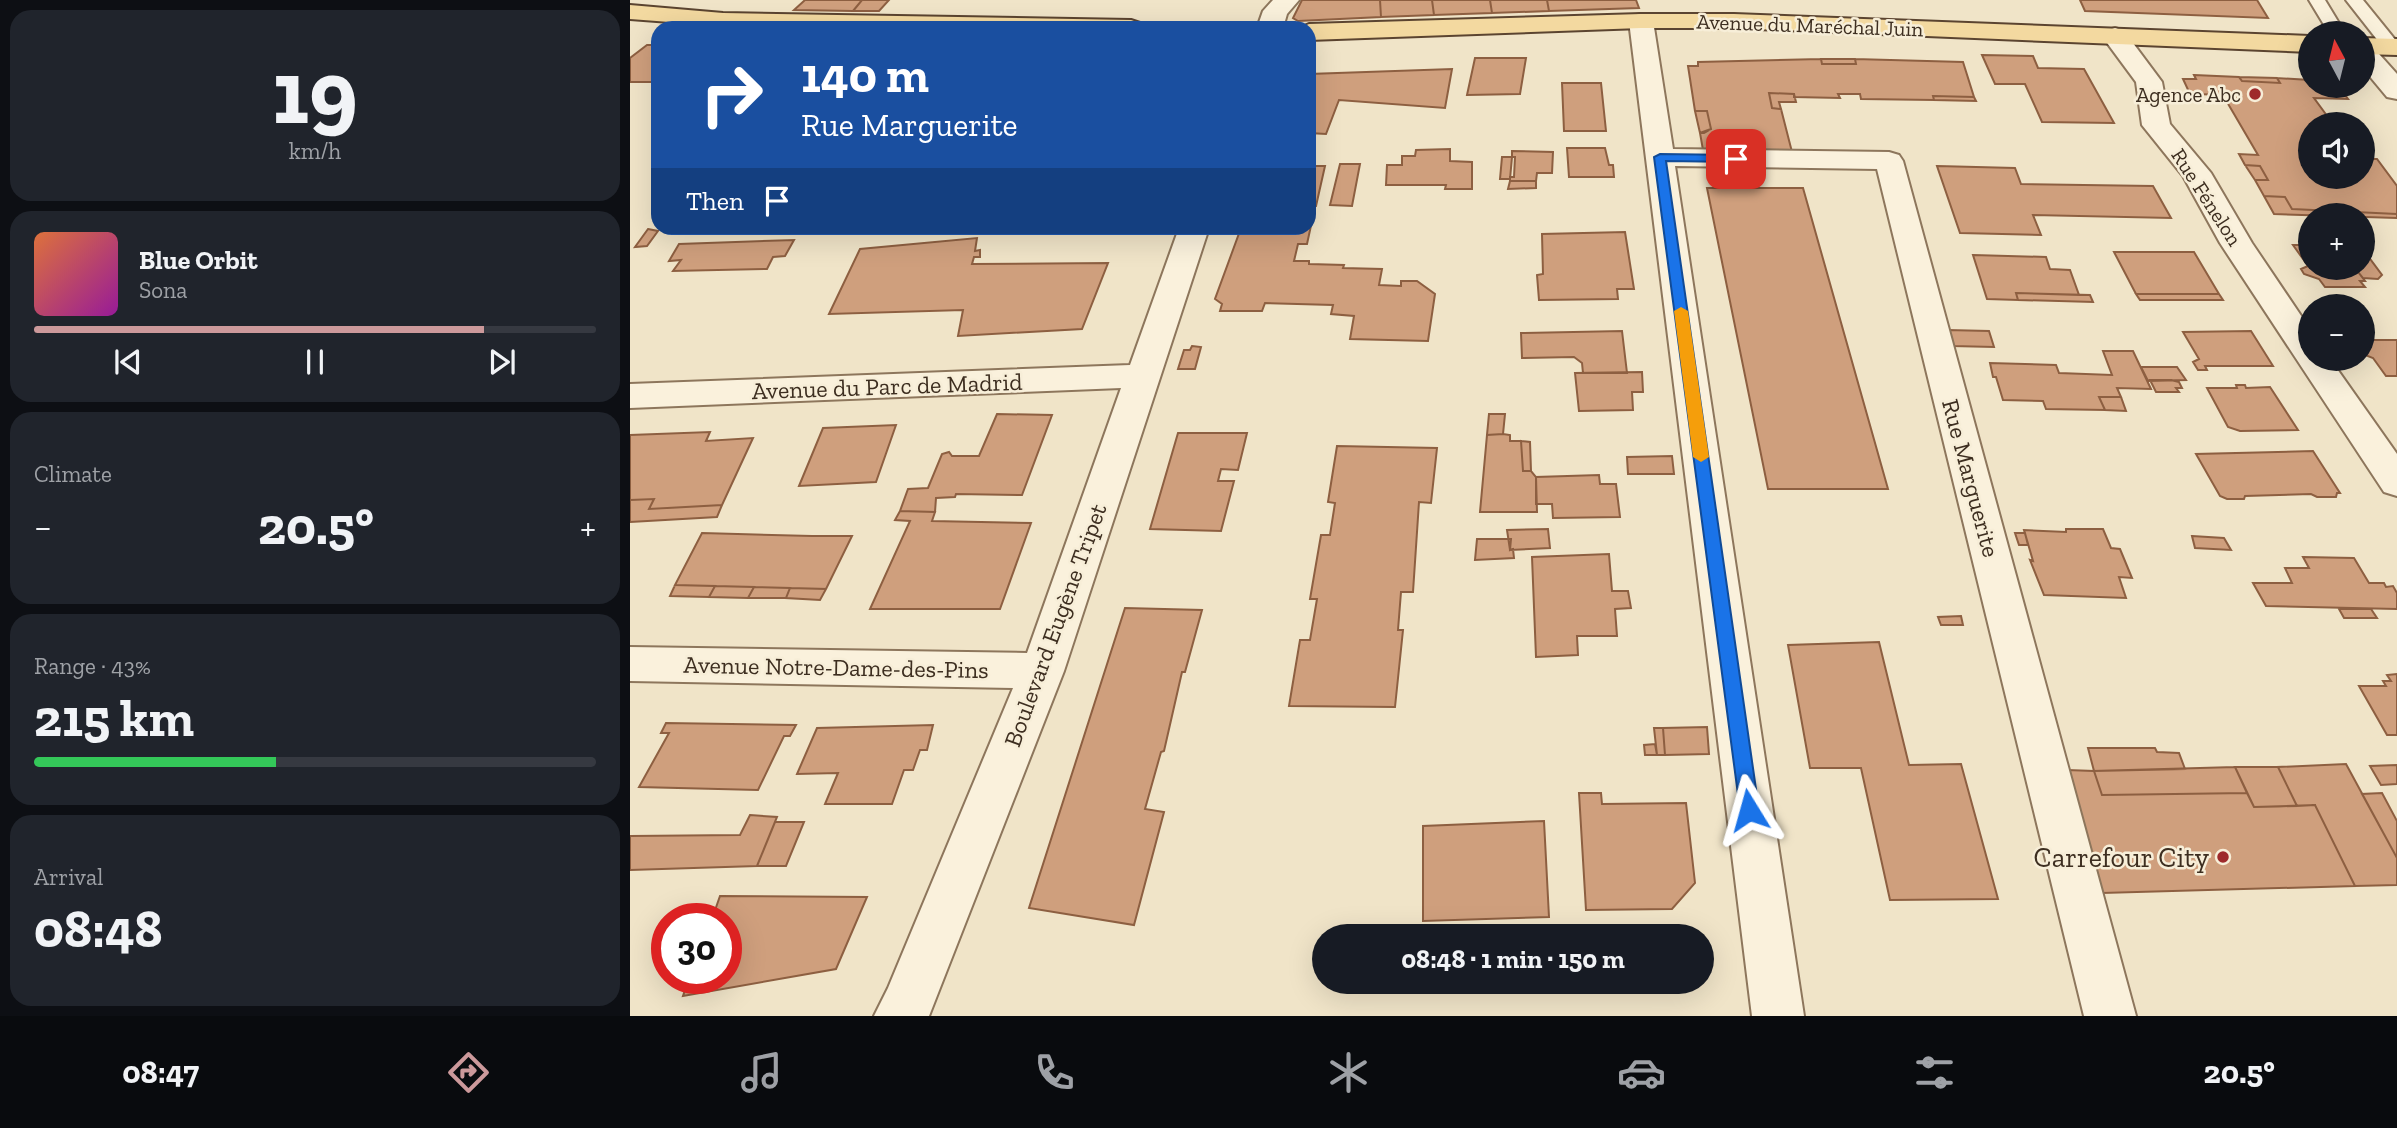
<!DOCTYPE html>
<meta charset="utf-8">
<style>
:root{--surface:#171b24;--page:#20242c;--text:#f1f3f6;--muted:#9ea1a6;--line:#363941;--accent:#cc999b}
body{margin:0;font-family:"Zilla Slab",serif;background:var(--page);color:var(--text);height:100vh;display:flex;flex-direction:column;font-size:26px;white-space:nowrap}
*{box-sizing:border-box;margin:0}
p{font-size:23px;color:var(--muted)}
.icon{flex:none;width:38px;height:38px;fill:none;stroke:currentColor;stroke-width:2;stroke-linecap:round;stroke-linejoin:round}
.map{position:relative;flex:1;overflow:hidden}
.side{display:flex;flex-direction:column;gap:10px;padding:10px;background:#0d0f14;width:630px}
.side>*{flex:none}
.banner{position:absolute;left:21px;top:21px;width:665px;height:214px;border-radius:21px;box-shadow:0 7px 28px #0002;background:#1a4fa0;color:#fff;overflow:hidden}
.needle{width:46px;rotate:353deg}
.fabs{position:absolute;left:1668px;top:21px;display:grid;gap:14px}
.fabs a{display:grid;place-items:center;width:77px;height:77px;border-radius:50%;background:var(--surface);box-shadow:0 7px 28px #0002;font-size:35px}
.speed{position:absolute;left:21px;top:903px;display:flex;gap:14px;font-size:35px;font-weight:700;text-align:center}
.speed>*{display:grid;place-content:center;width:91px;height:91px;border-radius:50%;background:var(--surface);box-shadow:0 7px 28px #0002;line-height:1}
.speed .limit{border:10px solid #d22;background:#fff;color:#111}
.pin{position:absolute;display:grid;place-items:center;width:60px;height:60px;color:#fff;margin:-30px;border-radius:14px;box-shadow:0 4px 10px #0006}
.me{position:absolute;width:77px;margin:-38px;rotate:352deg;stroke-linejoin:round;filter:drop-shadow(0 0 5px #0008)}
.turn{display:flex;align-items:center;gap:24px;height:147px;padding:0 35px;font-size:32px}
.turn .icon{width:91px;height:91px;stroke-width:2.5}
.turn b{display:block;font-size:49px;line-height:60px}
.then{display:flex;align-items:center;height:66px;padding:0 35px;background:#0003;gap:14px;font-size:26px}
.big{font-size:52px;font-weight:700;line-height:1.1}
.side .widget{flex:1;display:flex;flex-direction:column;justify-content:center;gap:10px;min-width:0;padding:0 24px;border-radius:21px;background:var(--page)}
.side .dial{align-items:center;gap:0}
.dial b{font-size:91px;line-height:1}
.song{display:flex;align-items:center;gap:21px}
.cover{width:84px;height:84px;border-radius:10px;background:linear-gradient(135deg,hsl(20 70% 55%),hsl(300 70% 35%))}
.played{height:7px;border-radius:4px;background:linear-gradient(90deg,var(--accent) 80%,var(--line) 80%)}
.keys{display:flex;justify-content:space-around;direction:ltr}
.heat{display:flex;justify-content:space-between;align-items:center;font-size:38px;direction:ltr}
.charge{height:10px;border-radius:5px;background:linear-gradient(90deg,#34c759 43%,var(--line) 0)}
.trip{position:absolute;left:682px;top:924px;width:402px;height:70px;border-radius:35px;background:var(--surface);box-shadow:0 7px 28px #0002;font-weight:700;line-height:70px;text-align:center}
.tab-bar{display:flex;height:112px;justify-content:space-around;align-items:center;background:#090b0e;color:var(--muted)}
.tab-bar .icon{width:49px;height:49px}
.tab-bar .selected{color:var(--accent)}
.tab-bar b{font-size:32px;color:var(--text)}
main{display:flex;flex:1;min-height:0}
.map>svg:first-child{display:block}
.building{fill:#cf9f7d;stroke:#8d5f41;stroke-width:2}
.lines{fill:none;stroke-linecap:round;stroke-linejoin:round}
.service-casing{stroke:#8d765c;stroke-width:4}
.minor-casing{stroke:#8d765c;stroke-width:4}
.primary-casing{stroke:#5b4430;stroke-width:4}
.service{fill:#faf1dc;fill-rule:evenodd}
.minor{fill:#faf1dc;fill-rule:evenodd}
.primary{fill:#f3d9a0;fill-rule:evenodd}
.route{fill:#1a73e8;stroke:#114b97;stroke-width:2}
.slow{fill:#f59e0b}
.poi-dot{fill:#9e2a2b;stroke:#f7eed8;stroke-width:2.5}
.labels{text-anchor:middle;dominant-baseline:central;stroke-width:5;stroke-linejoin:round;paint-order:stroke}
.far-street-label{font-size:21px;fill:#3d2e20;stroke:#f7eed8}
.far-poi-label{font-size:21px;fill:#3d2e20;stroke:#f7eed8;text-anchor:end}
.street-label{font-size:24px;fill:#3d2e20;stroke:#f7eed8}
.near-poi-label{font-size:28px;fill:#3d2e20;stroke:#f7eed8;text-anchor:end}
</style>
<main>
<section class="side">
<div class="widget dial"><b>19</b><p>km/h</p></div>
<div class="widget">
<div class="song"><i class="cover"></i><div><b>Blue Orbit</b><p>Sona</p></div></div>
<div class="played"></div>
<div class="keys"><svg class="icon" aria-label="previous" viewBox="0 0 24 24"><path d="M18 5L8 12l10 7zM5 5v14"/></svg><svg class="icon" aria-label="pause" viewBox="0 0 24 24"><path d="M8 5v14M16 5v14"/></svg><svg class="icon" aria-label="next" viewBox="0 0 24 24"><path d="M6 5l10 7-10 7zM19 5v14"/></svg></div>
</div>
<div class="widget"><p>Climate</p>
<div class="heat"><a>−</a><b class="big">20.5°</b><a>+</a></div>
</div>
<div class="widget"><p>Range · 43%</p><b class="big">215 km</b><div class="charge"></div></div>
<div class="widget"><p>Arrival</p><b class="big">08:48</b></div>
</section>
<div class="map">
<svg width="1767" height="1016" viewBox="0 0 1767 1016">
<rect width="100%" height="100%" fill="#f0e4c8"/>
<path class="building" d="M 175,0 L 232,0 L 223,11 L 164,10 Z
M 232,0 L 259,0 L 249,11 L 223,11 Z
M 672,0 L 750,0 L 751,17 L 668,21 L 663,18 Z
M 750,0 L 802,0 L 804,15 L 751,17 Z
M 802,0 L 860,0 L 862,13 L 804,15 Z
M 860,0 L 917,0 L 919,11 L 862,13 Z
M 917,0 L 1006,0 L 1009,8 L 919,11 Z
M 1450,0 L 1627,0 L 1638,18 L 1455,11 Z
M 17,45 L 28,45 L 28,82 L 0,82 L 0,58 Z
M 1352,55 L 1403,56 L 1408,68 L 1454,69 L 1484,123 L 1412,122 L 1395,84 L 1365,84 Z
M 845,58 L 896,58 L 890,94 L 837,95 Z
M 1191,59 L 1225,59 L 1226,64 L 1192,64 Z
M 1191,59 L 1192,64 L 1226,64 L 1225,59 L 1333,62 L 1344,97 L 1303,96 L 1304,100 L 1231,99 L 1230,94 L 1208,94 L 1210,98 L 1164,97 L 1164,94 L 1139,93 L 1142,108 L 1151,109 L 1162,152 L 1073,150 L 1070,133 L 1081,129 L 1077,111 L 1065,111 L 1058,66 L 1068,66 L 1068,62 Z
M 822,69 L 815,108 L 709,100 L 696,134 L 679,133 L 679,74 Z
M 1564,75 L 1609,77 L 1612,81 L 1650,83 L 1647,78 L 1680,80 L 1680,86 L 1708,86 L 1718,99 L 1684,98 L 1703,124 L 1680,124 L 1680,177 L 1732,177 L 1732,159 L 1747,159 L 1767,186 L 1767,214 L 1662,209 L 1655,197 L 1634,196 L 1625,180 L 1638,180 L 1630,166 L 1615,165 L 1609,154 L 1628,155 L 1597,102 L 1608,102 L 1604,95 L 1560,94 L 1553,79 L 1566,79 Z
M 1609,77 L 1647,78 L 1650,83 L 1612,81 Z
M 932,83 L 971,83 L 976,131 L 934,131 Z
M 1139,93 L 1164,94 L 1166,102 L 1149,102 L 1151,109 L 1142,108 Z
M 1303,96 L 1344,97 L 1346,101 L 1304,100 Z
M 1065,111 L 1077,111 L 1081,129 L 1074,133 L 1070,133 Z
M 937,148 L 975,148 L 979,165 L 983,165 L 984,177 L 939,177 Z
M 820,149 L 820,161 L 842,162 L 842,189 L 815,189 L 816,185 L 756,185 L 757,165 L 772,165 L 772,156 L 785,156 L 786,150 Z
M 882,151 L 923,152 L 922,173 L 907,173 L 906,181 L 880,181 L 880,177 L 884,177 L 885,157 L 882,157 Z
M 872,157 L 882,157 L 880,179 L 870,179 Z
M 710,164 L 730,164 L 722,206 L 700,205 Z
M 1615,165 L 1630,166 L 1638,180 L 1625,180 Z
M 679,166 L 695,166 L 686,206 L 679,206 Z
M 1307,166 L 1385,168 L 1391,184 L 1523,186 L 1541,218 L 1403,215 L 1411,235 L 1330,233 Z
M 880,181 L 906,181 L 906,188 L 878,189 Z
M 1077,188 L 1173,188 L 1258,489 L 1138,489 Z
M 1634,196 L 1655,197 L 1662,209 L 1767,214 L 1767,218 L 1644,214 Z
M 679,221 L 682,221 L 677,244 L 668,244 L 664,261 L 679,261 L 679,264 L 714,265 L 713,268 L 752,269 L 749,285 L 771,286 L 771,281 L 787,281 L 805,294 L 798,341 L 720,339 L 724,316 L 701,314 L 703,305 L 635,303 L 632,311 L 590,311 L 592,304 L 585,299 L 611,228 L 679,228 Z
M 92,228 L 178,228 L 175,232 L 81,233 Z
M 18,229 L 28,231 L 17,246 L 5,247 Z
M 995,232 L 1004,289 L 987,289 L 988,299 L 909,300 L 907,275 L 913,274 L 912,234 Z
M 347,238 L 345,251 L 350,250 L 350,257 L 344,257 L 342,264 L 478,263 L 452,329 L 328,336 L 333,310 L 199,314 L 230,249 Z
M 164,240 L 155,256 L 143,257 L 137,269 L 43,271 L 51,260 L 39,261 L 49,244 Z
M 1663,245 L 1680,245 L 1680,268 L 1725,268 L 1735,281 L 1730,281 L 1735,287 L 1695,287 L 1689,279 L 1674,274 L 1671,269 L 1678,266 Z
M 1732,248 L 1752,275 L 1748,279 L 1733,278 L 1725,268 L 1732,268 Z
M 1484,252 L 1564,252 L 1589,294 L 1506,294 Z
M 1343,255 L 1416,257 L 1420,269 L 1440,270 L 1449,295 L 1386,293 L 1388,300 L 1357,299 Z
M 1386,293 L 1460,295 L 1463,302 L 1388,300 Z
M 1506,294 L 1589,294 L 1593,300 L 1510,300 Z
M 1317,330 L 1359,331 L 1364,347 L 1322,346 Z
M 992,331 L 997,373 L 953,373 L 952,363 L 944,357 L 892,358 L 891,333 Z
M 1621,331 L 1643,366 L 1575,366 L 1577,370 L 1568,370 L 1563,362 L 1569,359 L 1553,332 Z
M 1732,340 L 1767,340 L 1767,376 L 1756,376 L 1743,358 L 1735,355 L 1732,351 Z
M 562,346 L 571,347 L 565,369 L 548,369 L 554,350 L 560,350 Z
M 1473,351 L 1503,351 L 1521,389 L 1487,388 L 1491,397 L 1469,397 L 1475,410 L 1416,409 L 1413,401 L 1373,400 L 1366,377 L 1363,377 L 1360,363 L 1426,365 L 1429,373 L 1482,375 Z
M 1511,367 L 1547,367 L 1556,380 L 1518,381 Z
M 1012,372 L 1013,392 L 1002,392 L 1003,410 L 949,411 L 945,373 Z
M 1520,380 L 1541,380 L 1549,382 L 1552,388 L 1546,388 L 1549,392 L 1526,392 Z
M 1606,385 L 1615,385 L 1616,388 L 1640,387 L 1668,430 L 1610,431 L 1598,427 L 1577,388 L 1607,388 Z
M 1469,397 L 1491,397 L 1496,411 L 1475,410 Z
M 367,414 L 422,415 L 392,495 L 326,494 L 325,497 L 306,498 L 305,512 L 270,511 L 278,489 L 298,488 L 312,454 L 319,452 L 322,456 L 349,456 Z
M 859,414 L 875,414 L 873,434 L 857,435 Z
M 266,425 L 246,482 L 169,486 L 193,428 Z
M 80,432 L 76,441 L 123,438 L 92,505 L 19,509 L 24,499 L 0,500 L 0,435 Z
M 548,433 L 617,433 L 608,470 L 591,469 L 588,481 L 604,481 L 591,531 L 520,529 Z
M 873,434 L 880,435 L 880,441 L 891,441 L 893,471 L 901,471 L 906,477 L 907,512 L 850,512 L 857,435 Z
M 891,441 L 900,442 L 901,471 L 893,471 Z
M 707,446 L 807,448 L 801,503 L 789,502 L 783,592 L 771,592 L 768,630 L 773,630 L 765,707 L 659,706 L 670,640 L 680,640 L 687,599 L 680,599 L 691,535 L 700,535 L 705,503 L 698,502 Z
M 1683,451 L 1710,493 L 1707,493 L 1706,497 L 1687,497 L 1681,494 L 1615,496 L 1614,499 L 1597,499 L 1590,496 L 1566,454 Z
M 1042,456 L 1044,474 L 998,474 L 997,457 Z
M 969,475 L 970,484 L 986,484 L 990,517 L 923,518 L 922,504 L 906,504 L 906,477 Z
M 24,499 L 19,509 L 92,505 L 87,517 L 0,522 L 0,500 Z
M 270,511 L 305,512 L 302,521 L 401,523 L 370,609 L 240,609 L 280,521 L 265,520 Z
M 918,529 L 920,548 L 880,550 L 877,530 Z
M 1436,529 L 1473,529 L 1481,548 L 1490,549 L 1502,578 L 1489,577 L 1496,598 L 1414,595 L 1400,560 L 1403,561 L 1394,530 L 1436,532 Z
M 72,533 L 182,536 L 222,536 L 196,589 L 45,585 Z
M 1385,533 L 1395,533 L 1398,545 L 1389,545 Z
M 1562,536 L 1594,538 L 1601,550 L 1565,548 Z
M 847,539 L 881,539 L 880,550 L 883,549 L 884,558 L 845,560 Z
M 979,554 L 982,591 L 998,591 L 1001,608 L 985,609 L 987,636 L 947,636 L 948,655 L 906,657 L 902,557 Z
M 1673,557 L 1724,558 L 1739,583 L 1754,583 L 1756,587 L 1763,586 L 1767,593 L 1767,609 L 1636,606 L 1623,583 L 1662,583 L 1655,568 L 1679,568 Z
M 45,585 L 85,586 L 79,597 L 40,596 Z
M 85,586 L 124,587 L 118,598 L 79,597 Z
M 124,587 L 160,588 L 156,598 L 118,598 Z
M 160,588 L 196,589 L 190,600 L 156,598 Z
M 495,608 L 572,610 L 555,672 L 552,672 L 534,751 L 531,752 L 515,809 L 534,812 L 504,925 L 399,908 Z
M 1709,609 L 1741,609 L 1747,618 L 1714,618 Z
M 1331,616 L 1333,625 L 1311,625 L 1308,617 Z
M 1249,642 L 1279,765 L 1331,764 L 1368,899 L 1260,900 L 1231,768 L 1180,768 L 1158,645 Z
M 1767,674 L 1767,735 L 1757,735 L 1729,686 L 1756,686 L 1753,681 L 1761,681 L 1757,675 Z
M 36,723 L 166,725 L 160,736 L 154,736 L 128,790 L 9,787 L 39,733 L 31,733 Z
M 303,725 L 297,750 L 290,750 L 283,770 L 274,770 L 262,804 L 195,804 L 208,773 L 167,774 L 187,728 Z
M 1077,727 L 1079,754 L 1035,755 L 1033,728 Z
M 1024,728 L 1033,728 L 1035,755 L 1027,755 Z
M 1025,744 L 1027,755 L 1015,755 L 1014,745 Z
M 1458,748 L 1525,748 L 1527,752 L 1549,753 L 1555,769 L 1464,771 Z
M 1716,764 L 1767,858 L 1767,885 L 1725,886 L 1685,805 L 1667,806 L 1648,767 Z
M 1767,765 L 1767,784 L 1751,785 L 1740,766 Z
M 1605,767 L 1617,793 L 1472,795 L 1464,771 Z
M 1605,767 L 1648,767 L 1667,806 L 1624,807 Z
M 1437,770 L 1464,771 L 1472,795 L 1617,793 L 1624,807 L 1685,805 L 1725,886 L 1472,893 Z
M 949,793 L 971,793 L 972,804 L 1056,803 L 1065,883 L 1042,909 L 956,910 Z
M 1752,793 L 1767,821 L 1767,858 L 1732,794 Z
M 120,815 L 147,817 L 127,866 L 0,870 L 0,836 L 110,835 Z
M 914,821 L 919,917 L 793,921 L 793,826 Z
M 145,822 L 174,822 L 156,866 L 127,866 Z
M 90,896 L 237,897 L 206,969 L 53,996 L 59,978 L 96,978 L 96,919 L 82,919 Z"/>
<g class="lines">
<defs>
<path id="service" d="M 1679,0 L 1695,0 L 1715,33 L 1699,33 Z
M 1716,0 L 1733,0 L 1767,42 L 1767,51 L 1756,51 Z"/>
<path id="minor" d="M 643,0 L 669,0 L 657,14 L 653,28 L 627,28 L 633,11 Z
M 1011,14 L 1020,16 L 1023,21 L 1043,149 L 1259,152 L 1269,155 L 1273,161 L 1506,1016 L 1454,1016 L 1247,169 L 1045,166 L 1174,1016 L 1122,1016 L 999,21 L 1002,16 Z
M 1485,28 L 1494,31 L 1532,82 L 1540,124 L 1581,173 L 1622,243 L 1680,329 L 1680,359 L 1700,359 L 1767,454 L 1767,496 L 1754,492 L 1590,243 L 1553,176 L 1512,125 L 1506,82 L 1472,36 L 1476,31 Z
M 1732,42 L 1741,45 L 1767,74 L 1767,99 L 1757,97 L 1732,67 Z
M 549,228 L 579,228 L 434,671 L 299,1016 L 244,1016 L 258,988 L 383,688 L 0,681 L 0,647 L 397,653 L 491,388 L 0,408 L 0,384 L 500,365 Z"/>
<path id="primary" d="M 0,5 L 93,13 L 501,20 L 510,23 L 514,28 L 119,28 L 0,19 Z
M 1011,14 L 1104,14 L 1680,36 L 1680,52 L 1104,28 L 1011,28 L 679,40 L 679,28 L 669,28 L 679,24 Z
M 1732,38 L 1767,39 L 1767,55 L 1732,54 Z"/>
</defs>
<use href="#service" class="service-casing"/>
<use href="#minor" class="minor-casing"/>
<use href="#primary" class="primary-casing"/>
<use href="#service" class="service"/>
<use href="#minor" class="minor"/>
<use href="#primary" class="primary"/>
</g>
<path class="route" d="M 1030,154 L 1106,155 L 1112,159 L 1106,162 L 1036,161 L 1129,810 L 1126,816 L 1119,819 L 1113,816 L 1110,810 L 1024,157 Z"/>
<path class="slow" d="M 1051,307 L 1058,311 L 1079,457 L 1071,462 L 1063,457 L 1044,311 Z"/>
<g class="poi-dot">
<circle cx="1625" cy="94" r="7"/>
<circle cx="1593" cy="857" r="7"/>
</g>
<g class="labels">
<g class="far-street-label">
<text transform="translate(1180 25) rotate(2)">Avenue du Maréchal Juin</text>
<text transform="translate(1577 197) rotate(57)">Rue Fénelon</text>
</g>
<g class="far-poi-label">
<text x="1611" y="94">Agence Abc</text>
</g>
<g class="street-label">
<text transform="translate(257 386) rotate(-2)">Avenue du Parc de Madrid</text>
<text transform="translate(1341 478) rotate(75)">Rue Marguerite</text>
<text transform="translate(425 625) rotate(-70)">Boulevard Eugène Tripet</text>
<text transform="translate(206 667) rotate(1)">Avenue Notre-Dame-des-Pins</text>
</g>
<g class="near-poi-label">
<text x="1579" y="857">Carrefour City</text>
</g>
</g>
</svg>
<div class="fabs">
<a><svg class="needle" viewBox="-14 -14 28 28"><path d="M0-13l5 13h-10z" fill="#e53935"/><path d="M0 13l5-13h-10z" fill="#9ea1a6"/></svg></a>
<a><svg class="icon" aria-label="sound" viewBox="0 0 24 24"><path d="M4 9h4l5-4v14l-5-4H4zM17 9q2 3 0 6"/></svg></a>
<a>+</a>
<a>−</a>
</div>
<div class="speed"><div class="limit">30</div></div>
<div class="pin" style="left:1106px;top:159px;background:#d93025"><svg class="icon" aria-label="arrive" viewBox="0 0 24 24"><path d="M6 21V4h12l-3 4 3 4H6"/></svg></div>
<svg class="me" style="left:1119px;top:810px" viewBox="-20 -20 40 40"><path d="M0-17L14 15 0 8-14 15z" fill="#1a73e8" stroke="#fff" stroke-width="4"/></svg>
<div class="trip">08:48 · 1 min · 150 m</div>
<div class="banner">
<div class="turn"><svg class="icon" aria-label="right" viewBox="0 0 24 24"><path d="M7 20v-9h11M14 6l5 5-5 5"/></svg><div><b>140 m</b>Rue Marguerite</div></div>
<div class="then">Then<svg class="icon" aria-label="arrive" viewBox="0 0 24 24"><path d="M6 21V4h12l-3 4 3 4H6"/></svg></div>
</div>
</div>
</main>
<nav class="tab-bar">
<b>08:47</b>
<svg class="icon selected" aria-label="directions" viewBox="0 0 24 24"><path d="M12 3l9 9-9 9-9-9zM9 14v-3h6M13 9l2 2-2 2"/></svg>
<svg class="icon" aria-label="music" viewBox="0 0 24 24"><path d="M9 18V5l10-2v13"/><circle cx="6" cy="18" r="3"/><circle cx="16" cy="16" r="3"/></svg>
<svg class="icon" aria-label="phone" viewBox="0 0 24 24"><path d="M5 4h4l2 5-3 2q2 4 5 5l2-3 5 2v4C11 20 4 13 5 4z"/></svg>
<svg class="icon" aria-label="climate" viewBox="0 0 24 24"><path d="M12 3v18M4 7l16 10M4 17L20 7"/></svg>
<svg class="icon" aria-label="car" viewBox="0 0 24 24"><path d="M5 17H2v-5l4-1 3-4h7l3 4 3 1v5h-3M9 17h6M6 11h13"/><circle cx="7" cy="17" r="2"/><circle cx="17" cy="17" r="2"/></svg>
<svg class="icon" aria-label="filters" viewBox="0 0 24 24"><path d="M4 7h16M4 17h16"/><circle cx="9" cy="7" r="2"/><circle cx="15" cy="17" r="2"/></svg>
<b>20.5°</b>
</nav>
